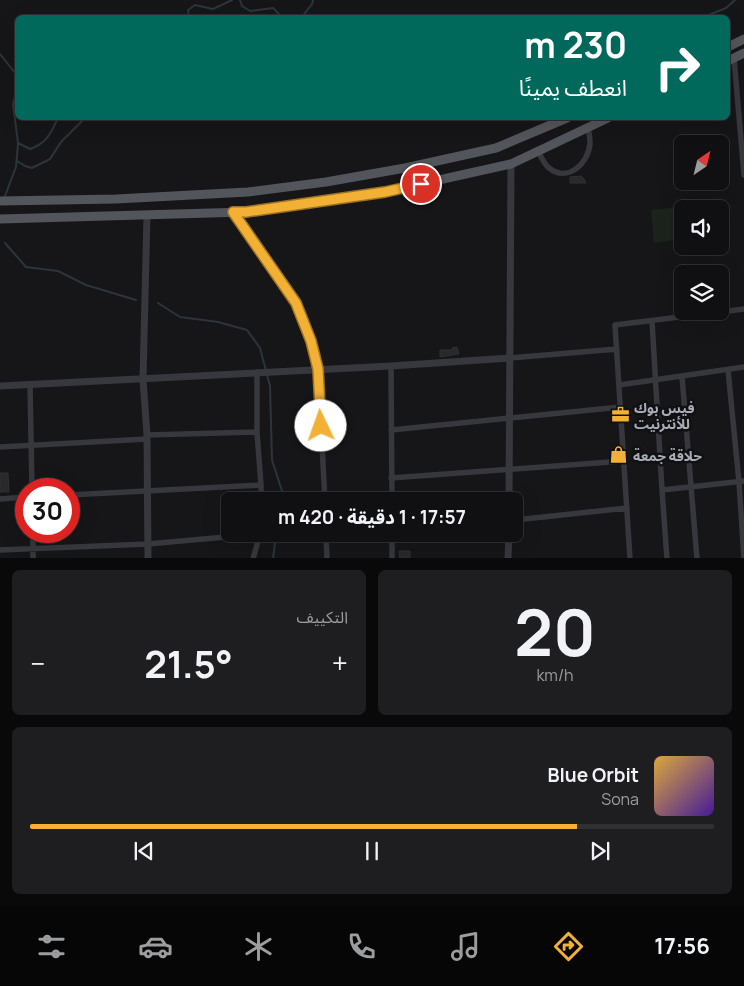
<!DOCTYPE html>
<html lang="ar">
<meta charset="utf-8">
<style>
:root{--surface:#101012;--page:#1e1e20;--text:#f1f3f6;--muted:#9c9d9f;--line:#303032;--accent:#f2b134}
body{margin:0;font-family:Manrope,"Noto Sans Arabic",sans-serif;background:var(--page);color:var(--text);direction:rtl;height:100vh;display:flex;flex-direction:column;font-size:19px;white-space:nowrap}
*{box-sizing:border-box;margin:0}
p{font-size:16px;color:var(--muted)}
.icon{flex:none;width:28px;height:28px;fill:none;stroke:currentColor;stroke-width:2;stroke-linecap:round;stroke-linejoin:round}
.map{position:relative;height:558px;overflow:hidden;direction:ltr}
.panel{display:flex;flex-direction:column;gap:12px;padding:12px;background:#09090a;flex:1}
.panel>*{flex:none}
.top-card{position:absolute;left:15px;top:15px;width:715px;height:105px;border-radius:8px;box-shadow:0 5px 20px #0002,0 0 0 1px var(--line);direction:rtl;background:#00695c;color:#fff;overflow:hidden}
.needle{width:32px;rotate:35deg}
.fabs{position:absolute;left:674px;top:135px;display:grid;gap:10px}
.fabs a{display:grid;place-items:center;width:55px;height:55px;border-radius:8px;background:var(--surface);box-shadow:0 5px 20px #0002,0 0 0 1px var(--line);font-size:25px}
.speed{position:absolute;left:15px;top:478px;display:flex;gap:10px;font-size:25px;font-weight:700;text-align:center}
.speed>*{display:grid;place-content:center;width:65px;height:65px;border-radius:50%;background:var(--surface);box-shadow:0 5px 20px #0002,0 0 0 1px var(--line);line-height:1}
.speed .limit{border:8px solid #d22;background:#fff;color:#111}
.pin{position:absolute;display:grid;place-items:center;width:42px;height:42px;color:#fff;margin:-21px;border:2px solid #fff;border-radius:50%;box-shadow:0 1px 5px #0007}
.me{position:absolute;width:55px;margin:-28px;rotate:357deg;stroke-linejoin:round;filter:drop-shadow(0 0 4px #0008)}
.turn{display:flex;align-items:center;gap:18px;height:105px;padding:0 20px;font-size:22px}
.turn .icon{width:65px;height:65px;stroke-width:2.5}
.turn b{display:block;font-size:35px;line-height:42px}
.big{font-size:38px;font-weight:700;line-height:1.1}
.panel .card{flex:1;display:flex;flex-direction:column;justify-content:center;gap:8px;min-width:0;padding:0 18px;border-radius:8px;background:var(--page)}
.panel .dial{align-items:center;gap:0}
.dial b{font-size:65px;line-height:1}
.song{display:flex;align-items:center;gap:15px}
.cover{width:60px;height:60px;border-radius:8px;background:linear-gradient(135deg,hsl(40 70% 55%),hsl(260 70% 35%))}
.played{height:5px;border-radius:2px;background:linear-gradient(90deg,var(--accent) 80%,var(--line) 80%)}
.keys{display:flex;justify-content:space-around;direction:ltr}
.heat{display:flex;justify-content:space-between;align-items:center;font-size:28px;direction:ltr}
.panel .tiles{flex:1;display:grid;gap:12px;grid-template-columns:1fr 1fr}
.card:last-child{grid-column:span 2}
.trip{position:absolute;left:221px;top:492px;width:302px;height:50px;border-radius:8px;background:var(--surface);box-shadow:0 5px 20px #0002,0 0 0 1px var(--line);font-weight:700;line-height:50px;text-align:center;direction:rtl}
.dock{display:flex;height:80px;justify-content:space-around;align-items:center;background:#060607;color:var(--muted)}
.dock .icon{width:35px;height:35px}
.dock .on{color:var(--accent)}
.dock b{font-size:22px;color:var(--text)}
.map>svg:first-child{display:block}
.green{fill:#1c231d}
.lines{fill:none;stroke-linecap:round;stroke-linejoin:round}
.stream{stroke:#2c353c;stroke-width:2}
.building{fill:#29292c;stroke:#303034}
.minor{stroke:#37383d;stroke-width:5.5}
.tertiary{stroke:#37383d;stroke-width:7}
.primary{stroke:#53555c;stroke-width:9}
.route-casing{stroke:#9d7322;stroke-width:12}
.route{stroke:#f2b134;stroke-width:9}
.labels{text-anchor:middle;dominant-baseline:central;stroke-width:5;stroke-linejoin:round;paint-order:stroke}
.poi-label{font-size:14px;font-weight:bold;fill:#a8adb8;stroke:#111113;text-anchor:start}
</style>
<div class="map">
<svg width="744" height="559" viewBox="0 0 744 559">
<rect width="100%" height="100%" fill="#161618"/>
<path class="green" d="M 701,205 L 702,209 L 682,209 L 682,239 L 654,243 L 651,210 Z"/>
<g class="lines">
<path class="stream" d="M 240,0 L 242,6 L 250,11 L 273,8 L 283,18
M 189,18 L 188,10 L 195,5 L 213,9 L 232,0
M 301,18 L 312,4 L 313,0
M 701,18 L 726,8 L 735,0
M 0,54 L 15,73 L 18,80
M 18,87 L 13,104 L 18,143 L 30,149 C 47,143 51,133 58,118
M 17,161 L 25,166 L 32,168 L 50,159 L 61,142 L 85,118
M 5,196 L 16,167 L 18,144
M 5,243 L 26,267 L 58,271 L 86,285 L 136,300
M 158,303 L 180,317 L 218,322 L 247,330 L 260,348 L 270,386 L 272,460 L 283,494 L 282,501
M 273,559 L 276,534"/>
</g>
<path class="building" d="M 581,176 L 584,179 L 586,183 L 570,183 L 570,177 Z
M 457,347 L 459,354 L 440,357 L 440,350 L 452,350 L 452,348 Z
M 0,473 L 8,473 L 9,492 L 0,492 Z
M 399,551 L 410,551 L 410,559 L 400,559 Z"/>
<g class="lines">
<path class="minor" d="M 734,58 L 744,175
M 538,151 C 541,157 544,164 549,168 C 568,183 589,163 590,143 C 590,138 589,132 588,127
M 233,212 L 296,303 L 311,341 L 318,369 L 325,501
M 652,321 L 662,490 L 744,481
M 510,358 L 617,349
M 391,366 L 392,501
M 728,370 L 739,482 L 744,559
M 257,372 L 257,432 L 261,485 L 261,501
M 682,376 L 697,559
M 30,385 L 32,489
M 619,385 L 744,367
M 391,430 L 621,407
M 147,435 L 257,432
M 0,447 L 147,439
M 391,478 L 624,461
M 662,490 L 667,559
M 69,495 L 261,485
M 0,499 L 26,497
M 515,520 L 627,508
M 33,531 L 33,559
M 326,534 L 327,559
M 0,550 L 148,544 L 260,534
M 253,559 L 260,534
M 392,559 L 392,534
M 630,559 L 615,325 L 744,309"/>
<path class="tertiary" d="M 147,215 L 143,379 L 147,435 L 148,559
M 0,386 L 391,366 L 510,358
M 509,501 L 511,164
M 508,559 L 509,534"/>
<path class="primary" d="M 728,47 L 744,39
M 728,61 L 744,53
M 0,201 L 116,199 L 248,192 L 326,182 L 405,168 L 496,148 L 567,118
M 0,219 L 246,212 L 385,192 L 511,164 L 608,118"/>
</g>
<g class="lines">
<defs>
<path id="route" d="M 321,426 L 318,369 L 311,341 L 296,303 L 233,212 L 246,212 L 385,192 L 421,184"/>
</defs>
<use href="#route" class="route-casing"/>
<use href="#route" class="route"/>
</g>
<defs>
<symbol id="office-bare" viewBox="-9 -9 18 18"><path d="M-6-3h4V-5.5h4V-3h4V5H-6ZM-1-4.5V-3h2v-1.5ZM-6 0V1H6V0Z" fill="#f2b134" stroke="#111113" stroke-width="2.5" paint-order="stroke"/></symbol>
<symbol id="shop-bare" viewBox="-9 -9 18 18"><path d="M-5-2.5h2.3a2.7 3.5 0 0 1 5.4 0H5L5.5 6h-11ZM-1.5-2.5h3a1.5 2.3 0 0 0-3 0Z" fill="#f2b134" stroke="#111113" stroke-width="2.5" paint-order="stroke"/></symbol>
</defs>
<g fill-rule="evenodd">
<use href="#office-bare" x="608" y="402" width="25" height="25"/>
<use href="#shop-bare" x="606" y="442" width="25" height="25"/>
</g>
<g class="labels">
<g class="poi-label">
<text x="634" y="407">فيس بوك<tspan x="634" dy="16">للأنترنيت</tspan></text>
<text x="633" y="455">حلاقة جمعة</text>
</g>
</g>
</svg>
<div class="fabs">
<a><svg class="needle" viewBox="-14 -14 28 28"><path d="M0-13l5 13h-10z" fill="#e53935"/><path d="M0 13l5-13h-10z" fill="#9c9d9f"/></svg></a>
<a><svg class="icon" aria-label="sound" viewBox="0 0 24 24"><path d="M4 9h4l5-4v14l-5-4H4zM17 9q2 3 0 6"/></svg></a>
<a><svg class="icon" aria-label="layers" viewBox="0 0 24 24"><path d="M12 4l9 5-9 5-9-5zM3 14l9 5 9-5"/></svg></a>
</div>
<div class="speed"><div class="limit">30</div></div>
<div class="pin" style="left:421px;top:184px;background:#d93025"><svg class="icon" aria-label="arrive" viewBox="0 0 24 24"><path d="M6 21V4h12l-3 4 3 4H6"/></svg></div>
<svg class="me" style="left:321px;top:426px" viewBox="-20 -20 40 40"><circle r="19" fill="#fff"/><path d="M0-13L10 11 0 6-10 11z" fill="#f2b134"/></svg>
<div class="trip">17:57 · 1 دقيقة · 420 m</div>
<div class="top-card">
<div class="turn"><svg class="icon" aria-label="right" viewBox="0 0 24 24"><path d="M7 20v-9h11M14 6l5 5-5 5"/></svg><div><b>230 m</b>انعطف يمينًا</div></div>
</div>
</div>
<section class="panel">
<div class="tiles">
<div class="card dial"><b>20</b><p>km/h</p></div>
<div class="card"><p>التكييف</p>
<div class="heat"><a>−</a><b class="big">21.5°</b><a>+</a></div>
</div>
<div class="card">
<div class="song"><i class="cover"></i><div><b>Blue Orbit</b><p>Sona</p></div></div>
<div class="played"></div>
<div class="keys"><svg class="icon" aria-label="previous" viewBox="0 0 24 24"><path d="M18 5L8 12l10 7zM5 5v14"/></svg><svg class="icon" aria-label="pause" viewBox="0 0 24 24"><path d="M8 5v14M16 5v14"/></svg><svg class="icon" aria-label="next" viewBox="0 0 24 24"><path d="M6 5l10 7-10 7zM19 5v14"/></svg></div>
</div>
</div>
</section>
<nav class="dock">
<b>17:56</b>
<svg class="icon on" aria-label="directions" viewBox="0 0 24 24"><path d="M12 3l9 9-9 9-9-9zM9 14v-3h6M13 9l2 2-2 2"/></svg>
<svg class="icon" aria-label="music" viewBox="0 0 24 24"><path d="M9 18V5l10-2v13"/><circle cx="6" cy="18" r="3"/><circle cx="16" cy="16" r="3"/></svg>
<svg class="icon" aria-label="phone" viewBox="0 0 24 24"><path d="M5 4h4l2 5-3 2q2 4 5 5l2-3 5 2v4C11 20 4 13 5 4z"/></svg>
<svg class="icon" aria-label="climate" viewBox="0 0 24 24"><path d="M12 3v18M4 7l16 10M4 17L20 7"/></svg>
<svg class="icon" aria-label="car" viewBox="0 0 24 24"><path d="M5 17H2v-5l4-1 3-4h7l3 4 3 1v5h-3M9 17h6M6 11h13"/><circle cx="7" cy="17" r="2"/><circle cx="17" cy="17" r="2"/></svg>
<svg class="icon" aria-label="filters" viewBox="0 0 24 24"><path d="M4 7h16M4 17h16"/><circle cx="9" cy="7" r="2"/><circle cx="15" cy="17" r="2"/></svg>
</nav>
